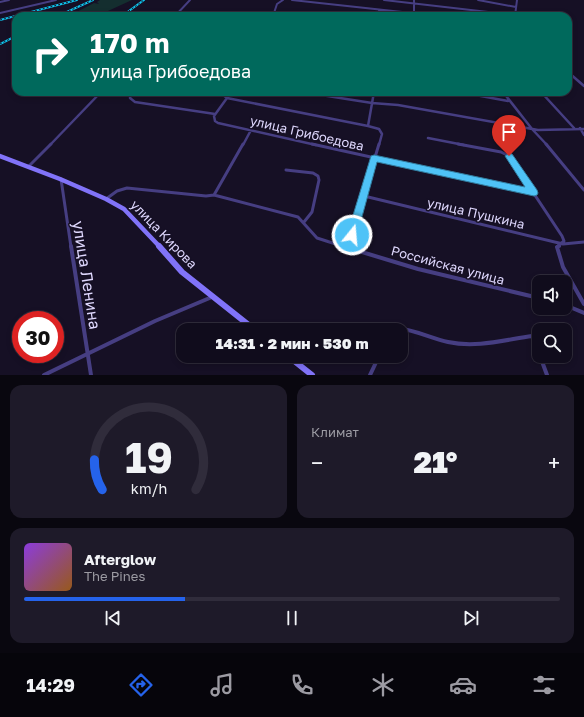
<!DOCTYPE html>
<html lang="ru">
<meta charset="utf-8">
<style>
:root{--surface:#100c1c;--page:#1e1a29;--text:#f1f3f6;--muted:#9c9ba3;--line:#302c3b;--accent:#2563eb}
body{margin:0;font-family:"Golos Text",sans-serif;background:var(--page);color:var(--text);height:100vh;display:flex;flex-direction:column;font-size:15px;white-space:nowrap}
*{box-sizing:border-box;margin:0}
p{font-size:13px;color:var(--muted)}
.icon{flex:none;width:22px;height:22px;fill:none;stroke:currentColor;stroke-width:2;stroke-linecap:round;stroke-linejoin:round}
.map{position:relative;height:375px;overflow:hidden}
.drawer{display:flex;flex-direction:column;gap:10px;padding:10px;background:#09070f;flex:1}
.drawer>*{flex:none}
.top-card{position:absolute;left:12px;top:12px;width:560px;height:84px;border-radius:12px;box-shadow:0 2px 6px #0003,0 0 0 1px var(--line);background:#00695c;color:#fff;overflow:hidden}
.tools{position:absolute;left:532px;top:275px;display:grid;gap:8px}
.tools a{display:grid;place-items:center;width:40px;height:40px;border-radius:8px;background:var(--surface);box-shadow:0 2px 6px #0003,0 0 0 1px var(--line);font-size:20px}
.speed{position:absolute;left:12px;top:311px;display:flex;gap:8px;font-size:20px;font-weight:700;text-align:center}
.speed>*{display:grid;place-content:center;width:52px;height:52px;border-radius:50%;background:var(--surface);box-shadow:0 2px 6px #0003,0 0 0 1px var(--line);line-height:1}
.speed .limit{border:6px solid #d22;background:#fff;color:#111}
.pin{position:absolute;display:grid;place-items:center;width:34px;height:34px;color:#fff;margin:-41px -17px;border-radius:50% 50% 50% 0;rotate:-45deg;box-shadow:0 0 4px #0007}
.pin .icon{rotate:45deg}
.me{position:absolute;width:44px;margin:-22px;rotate:17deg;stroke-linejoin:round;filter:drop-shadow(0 0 3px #0008)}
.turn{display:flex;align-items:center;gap:14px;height:84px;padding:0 12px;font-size:18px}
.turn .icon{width:52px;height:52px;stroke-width:2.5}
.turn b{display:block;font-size:28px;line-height:34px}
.big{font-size:30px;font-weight:800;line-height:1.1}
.drawer .tile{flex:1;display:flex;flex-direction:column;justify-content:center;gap:6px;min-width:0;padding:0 14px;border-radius:12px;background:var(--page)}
.drawer .dial{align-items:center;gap:0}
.dial svg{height:104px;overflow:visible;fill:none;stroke:var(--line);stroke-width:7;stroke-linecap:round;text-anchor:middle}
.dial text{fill:var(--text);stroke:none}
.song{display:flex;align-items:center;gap:12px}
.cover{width:48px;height:48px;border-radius:6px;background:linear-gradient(135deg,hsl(270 70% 55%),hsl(30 70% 35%))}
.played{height:4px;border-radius:2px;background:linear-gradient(90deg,var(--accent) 30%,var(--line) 30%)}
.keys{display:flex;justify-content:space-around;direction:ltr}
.heat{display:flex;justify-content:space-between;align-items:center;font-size:22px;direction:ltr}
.drawer .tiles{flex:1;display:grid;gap:10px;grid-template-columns:1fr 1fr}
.tile:last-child{grid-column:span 2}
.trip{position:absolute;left:176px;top:323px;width:232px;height:40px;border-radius:12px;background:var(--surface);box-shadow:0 2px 6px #0003,0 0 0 1px var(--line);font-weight:800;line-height:40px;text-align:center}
.dock{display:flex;height:64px;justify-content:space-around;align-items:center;background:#06050b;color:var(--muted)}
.dock .icon{width:28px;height:28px}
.dock .selected{color:var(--accent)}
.dock b{font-size:18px;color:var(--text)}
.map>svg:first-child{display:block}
.green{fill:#142e2f}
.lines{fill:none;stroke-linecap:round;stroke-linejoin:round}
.minor-far3{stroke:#463e82;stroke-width:2}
.minor-far2{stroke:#463e82;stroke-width:2.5}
.minor-far1{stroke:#463e82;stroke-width:3}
.minor{stroke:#463e82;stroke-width:4}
.secondary-far1{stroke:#8173f8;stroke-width:4.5}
.secondary{stroke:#8173f8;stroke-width:6}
.rail-casing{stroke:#0ec9f2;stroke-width:2}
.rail{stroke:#161025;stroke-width:1;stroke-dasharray:2;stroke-linecap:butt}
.route{fill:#4fc3f7;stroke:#337fa1}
.labels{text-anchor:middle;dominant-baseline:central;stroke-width:3;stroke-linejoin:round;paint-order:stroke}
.street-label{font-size:13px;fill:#ded7fd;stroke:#161025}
.near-street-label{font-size:16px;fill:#ded7fd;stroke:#161025}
</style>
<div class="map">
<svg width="584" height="375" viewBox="0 0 584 375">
<rect width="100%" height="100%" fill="#161025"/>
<path class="green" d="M 100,0 L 132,0 L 97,16 L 69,16 L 94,3 L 99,4 L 97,2 Z"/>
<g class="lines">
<path class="minor-far3" d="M 292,0 L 439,16
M 384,0 L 515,15
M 414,0 L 414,16
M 478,0 L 516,7
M 0,2 L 9,0
M 379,10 L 379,16
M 276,12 L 308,16
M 0,13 L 56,0
M 175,16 L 190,0
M 273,16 L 277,4 L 283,0
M 515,16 L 517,0"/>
<path class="minor-far2" d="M 568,72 L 584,86
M 131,92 L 130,98 L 135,102 L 215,114
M 219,92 L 227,98 L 214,116 L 215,121 L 218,123 L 316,145
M 302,92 L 372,103 L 398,105 L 538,130 L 584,129
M 374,92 L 368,126 L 379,129 L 382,134 L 379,145
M 459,92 L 508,101
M 503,92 L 532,129 L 547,145
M 541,92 L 574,128
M 227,98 L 368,126
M 580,128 L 584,135
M 428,138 L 464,145
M 50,145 L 101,92
M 243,145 L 251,130"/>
<path class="minor-far1" d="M 312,144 L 534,193
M 458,144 L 501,152 L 509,156 L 562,236 L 564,241 L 557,247
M 546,144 L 584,190
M 28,167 L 51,144
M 286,170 L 313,173 L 318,176 L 319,180 L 312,212 L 304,222
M 61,179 L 71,247
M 214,195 L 243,144
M 364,196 L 563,244 L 584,242
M 106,199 L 117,191 L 127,188 L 206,196 L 214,195 L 298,217 L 317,238 L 345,247
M 348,247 L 379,144"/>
<path class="minor" d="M 71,246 L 91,375
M 342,246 L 418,269 L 539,298
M 559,246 L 557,247 L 563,267 L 584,304
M 565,305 L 584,313
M 395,330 L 397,328 C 415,330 431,338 448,342 C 476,348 504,340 532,336 L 539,354
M 540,356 L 547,375
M 44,375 L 155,321 L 212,297
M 370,375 L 379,356"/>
<path class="secondary-far1" d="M 0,156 L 60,179 L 106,199 L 124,209 L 160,247"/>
<path class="secondary" d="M 159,246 L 182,272 L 255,330
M 288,356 L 312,375"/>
<defs>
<path id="rail" d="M 58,16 L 93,0
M 122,16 L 144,0
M 0,20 L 77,0
M 0,44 L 16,36"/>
</defs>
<use href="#rail" class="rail-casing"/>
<use href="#rail" class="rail"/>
</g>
<path class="route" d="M 509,153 L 512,154 L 537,190 L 538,193 L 537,195 L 534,196 L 377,162 L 357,235 L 356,238 L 352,239 L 349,238 L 347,235 L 371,156 L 374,155 L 525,187 L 505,156 Z"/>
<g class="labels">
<g class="street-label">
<text transform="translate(307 133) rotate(13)">улица Грибоедова</text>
<text transform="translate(476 213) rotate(13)">улица Пушкина</text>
<text transform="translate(164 234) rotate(46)">улица Кирова</text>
<text transform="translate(448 265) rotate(15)">Российская улица</text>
</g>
<g class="near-street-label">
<text transform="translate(87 275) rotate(81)">улица Ленина</text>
</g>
</g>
</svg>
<div class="tools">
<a><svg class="icon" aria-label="sound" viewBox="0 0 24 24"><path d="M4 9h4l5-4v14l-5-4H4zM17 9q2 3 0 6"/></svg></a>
<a><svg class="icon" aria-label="search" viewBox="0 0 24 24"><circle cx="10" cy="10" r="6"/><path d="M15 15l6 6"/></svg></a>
</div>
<div class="speed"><div class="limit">30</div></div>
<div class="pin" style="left:509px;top:156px;background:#d93025"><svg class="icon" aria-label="arrive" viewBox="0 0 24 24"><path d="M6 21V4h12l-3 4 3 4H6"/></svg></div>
<svg class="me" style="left:352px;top:235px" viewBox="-20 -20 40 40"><circle r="17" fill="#4fc3f7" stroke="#fff" stroke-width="3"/><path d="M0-11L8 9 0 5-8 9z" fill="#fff"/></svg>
<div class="trip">14:31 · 2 мин · 530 m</div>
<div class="top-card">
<div class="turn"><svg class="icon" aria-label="right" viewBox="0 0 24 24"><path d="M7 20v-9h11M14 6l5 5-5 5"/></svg><div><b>170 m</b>улица Грибоедова</div></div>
</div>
</div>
<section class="drawer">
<div class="tiles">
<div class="tile dial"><svg viewBox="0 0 100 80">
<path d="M14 69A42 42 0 1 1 86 69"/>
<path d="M14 69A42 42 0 0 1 8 46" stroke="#2563eb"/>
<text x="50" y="56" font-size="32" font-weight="700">19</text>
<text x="50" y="72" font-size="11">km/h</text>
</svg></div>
<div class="tile"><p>Климат</p>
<div class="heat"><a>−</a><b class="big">21°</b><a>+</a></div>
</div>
<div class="tile">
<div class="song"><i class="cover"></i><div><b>Afterglow</b><p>The Pines</p></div></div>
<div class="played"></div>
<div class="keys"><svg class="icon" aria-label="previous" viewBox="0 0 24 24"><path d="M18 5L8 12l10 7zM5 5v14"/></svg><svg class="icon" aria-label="pause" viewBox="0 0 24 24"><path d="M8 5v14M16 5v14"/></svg><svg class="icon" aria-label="next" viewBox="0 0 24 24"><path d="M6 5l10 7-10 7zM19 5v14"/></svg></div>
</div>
</div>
</section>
<nav class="dock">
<b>14:29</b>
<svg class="icon selected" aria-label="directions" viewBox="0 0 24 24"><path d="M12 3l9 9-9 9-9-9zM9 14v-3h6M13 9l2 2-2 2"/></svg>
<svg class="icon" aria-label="music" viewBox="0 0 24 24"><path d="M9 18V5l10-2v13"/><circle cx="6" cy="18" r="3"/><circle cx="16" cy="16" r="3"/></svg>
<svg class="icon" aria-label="phone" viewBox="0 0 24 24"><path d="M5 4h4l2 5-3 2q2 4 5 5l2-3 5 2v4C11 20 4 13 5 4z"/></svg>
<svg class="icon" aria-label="climate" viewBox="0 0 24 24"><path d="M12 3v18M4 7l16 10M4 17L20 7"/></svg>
<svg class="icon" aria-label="car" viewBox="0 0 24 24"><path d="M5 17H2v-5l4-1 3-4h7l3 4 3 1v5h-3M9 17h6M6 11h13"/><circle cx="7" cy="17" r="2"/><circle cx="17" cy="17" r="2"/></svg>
<svg class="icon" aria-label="filters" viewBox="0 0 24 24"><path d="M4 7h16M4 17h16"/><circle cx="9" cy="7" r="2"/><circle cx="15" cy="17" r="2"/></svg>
</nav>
